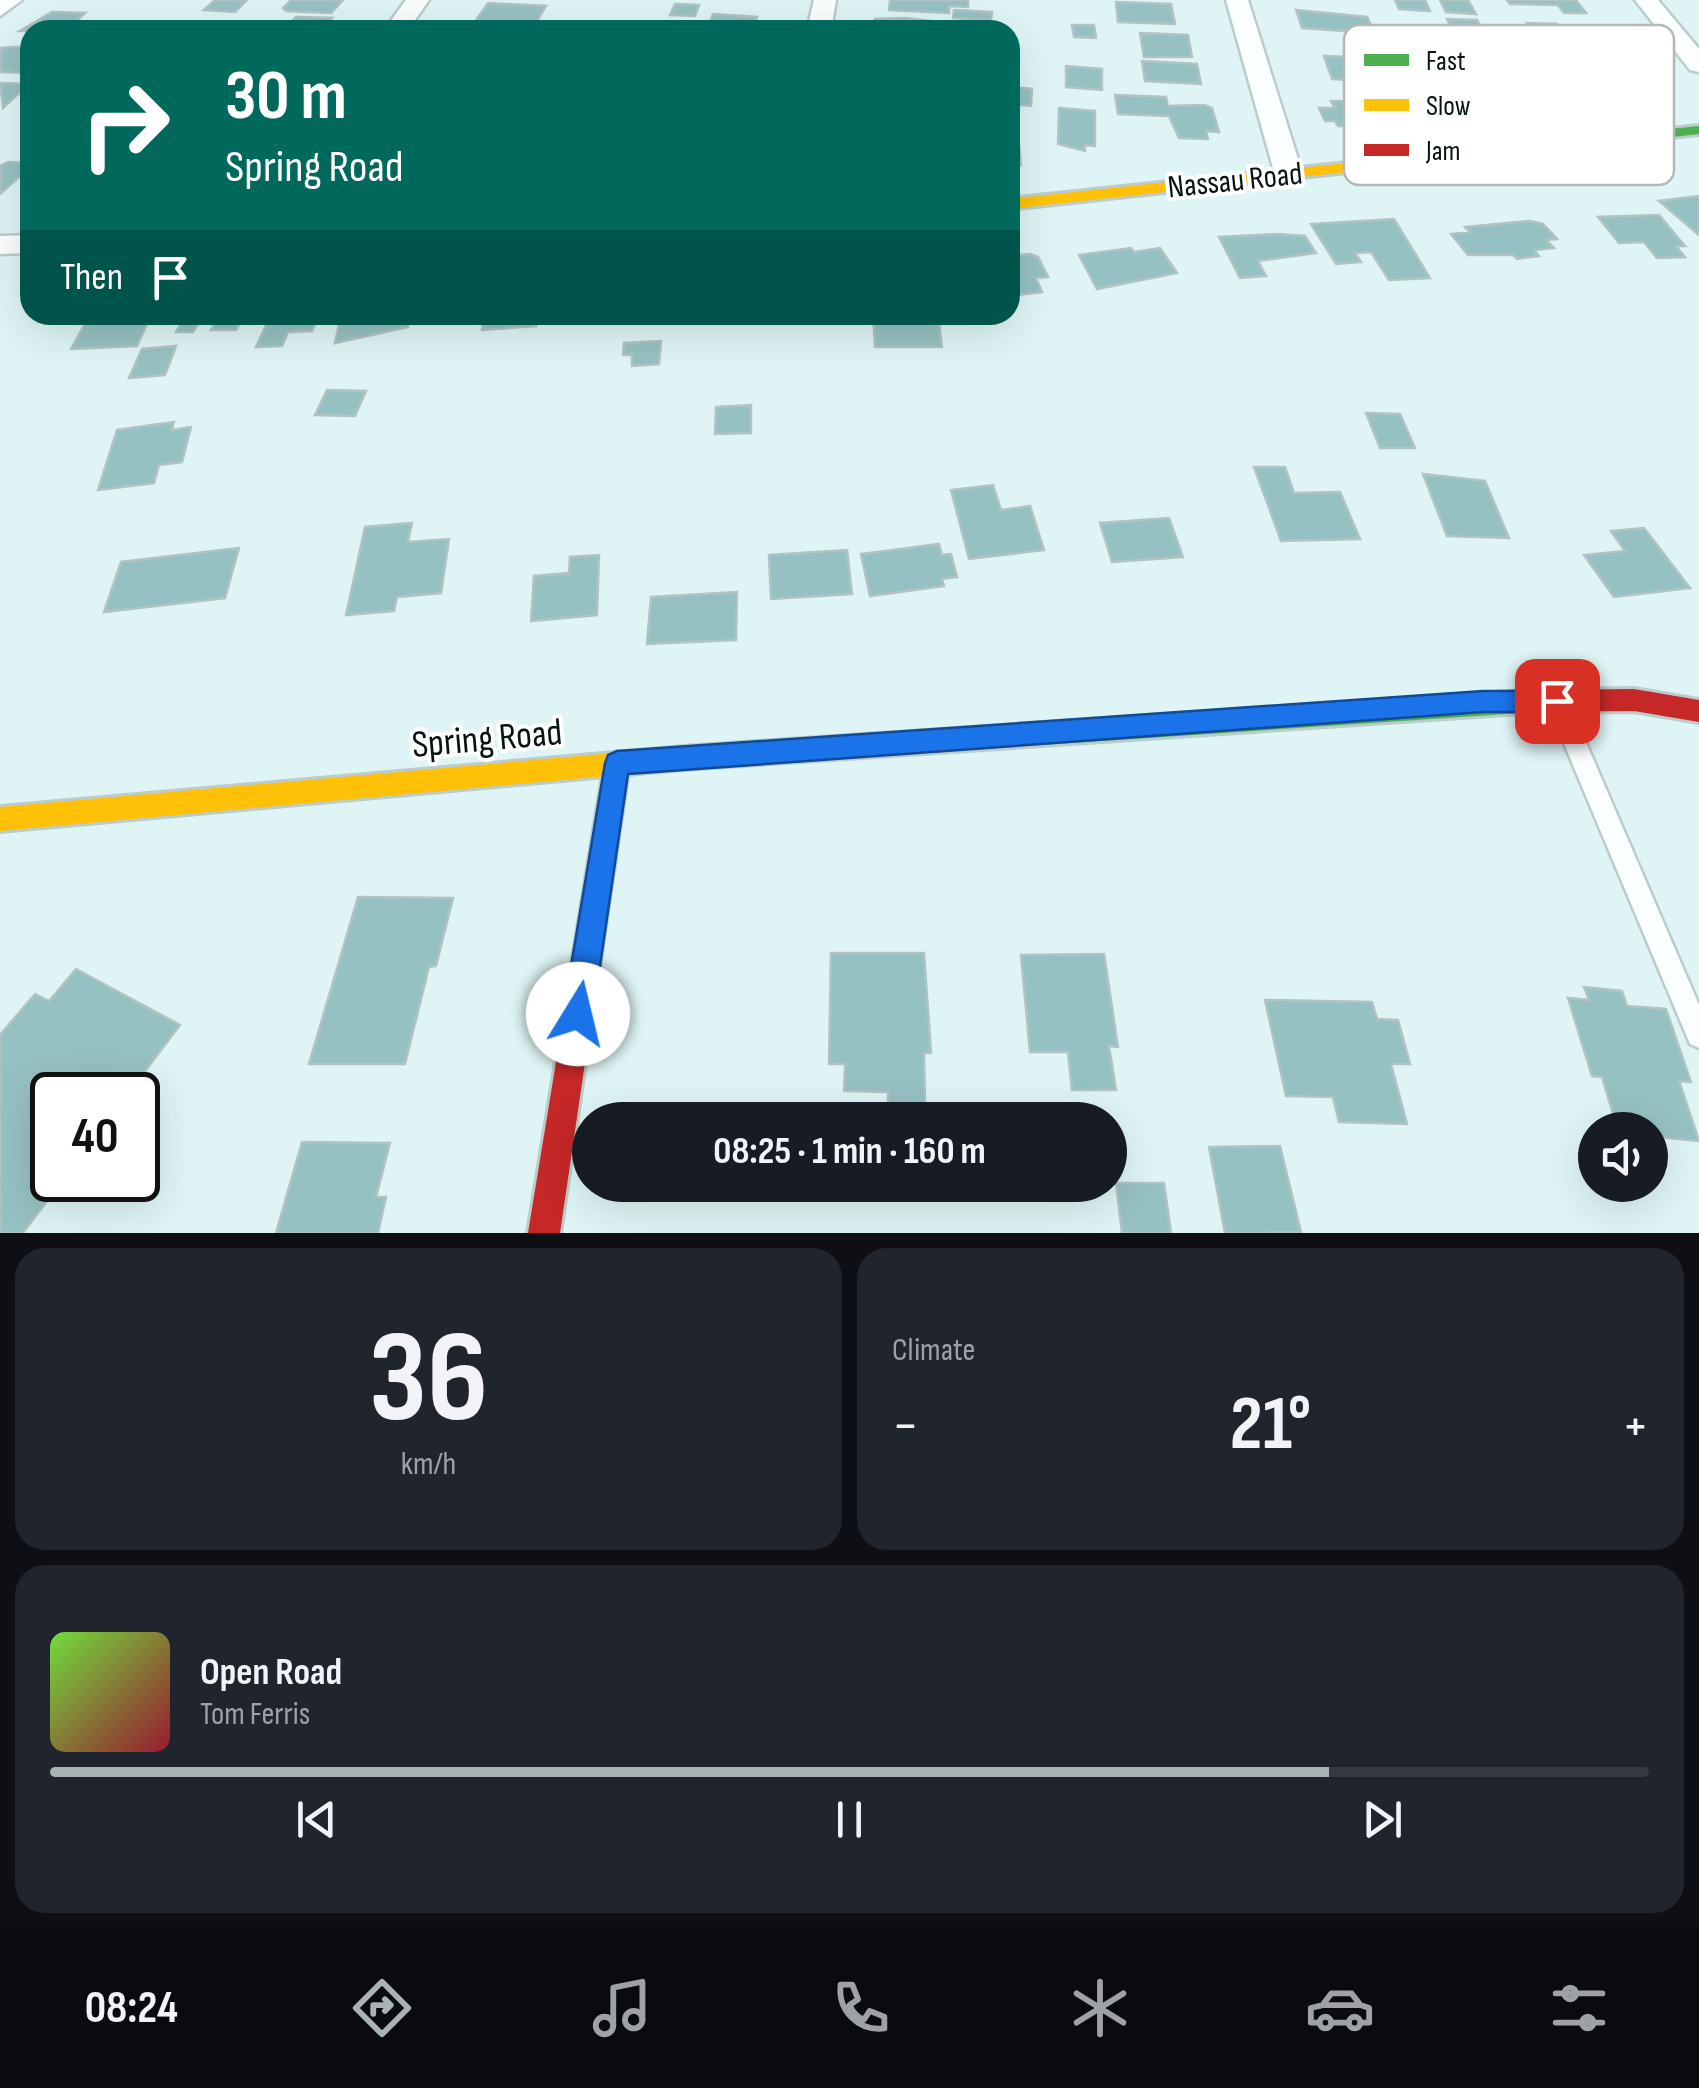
<!DOCTYPE html>
<meta charset="utf-8">
<style>
:root{--surface:#171b24;--page:#20242c;--text:#f1f3f6;--muted:#9ea1a6;--line:#363941;--accent:#a9b2b4}
body{margin:0;font-family:"Sofia Sans Condensed",sans-serif;background:var(--page);color:var(--text);height:100vh;display:flex;flex-direction:column;font-size:38px;white-space:nowrap}
*{box-sizing:border-box;margin:0}
p{font-size:32px;color:var(--muted)}
.icon{flex:none;width:55px;height:55px;fill:none;stroke:currentColor;stroke-width:2;stroke-linecap:round;stroke-linejoin:round}
.map{position:relative;height:1233px;overflow:hidden}
.details{display:flex;flex-direction:column;gap:15px;padding:15px;background:#0d0f14;flex:1}
.details>*{flex:none}
.top-card{position:absolute;left:20px;top:20px;width:1000px;height:305px;border-radius:30px;box-shadow:0 10px 40px #0002;background:#00695c;color:#fff;overflow:hidden}
.fabs{position:absolute;left:1578px;top:1112px;display:grid;gap:20px}
.fabs a{display:grid;place-items:center;width:90px;height:90px;border-radius:50%;background:var(--surface);box-shadow:0 10px 40px #0002;font-size:50px}
.speed{position:absolute;left:30px;top:1072px;display:flex;gap:20px;font-size:50px;font-weight:700;text-align:center}
.speed>*{display:grid;place-content:center;width:130px;height:130px;border-radius:50%;background:var(--surface);box-shadow:0 10px 40px #0002;line-height:1}
.speed .limit{border:5px solid #111;border-radius:15px;background:#fff;color:#111}
.pin{position:absolute;display:grid;place-items:center;width:85px;height:85px;color:#fff;margin:-42px;border-radius:20px;box-shadow:0 5px 15px #0006}
.me{position:absolute;width:110px;margin:-55px;rotate:9deg;stroke-linejoin:round;filter:drop-shadow(0 0 8px #0008)}
.turn{display:flex;align-items:center;gap:35px;height:210px;padding:0 40px;font-size:45px}
.turn .icon{width:130px;height:130px;stroke-width:2.5}
.turn b{display:block;font-size:70px;line-height:85px}
.then{display:flex;align-items:center;height:95px;padding:0 40px;background:#0003;gap:20px;font-size:38px}
.big{font-size:75px;font-weight:700;line-height:1.1}
.details .card{flex:1;display:flex;flex-direction:column;justify-content:center;gap:15px;min-width:0;padding:0 35px;border-radius:30px;background:var(--page)}
.details .dial{align-items:center;gap:0}
.dial b{font-size:130px;line-height:1}
.song{display:flex;align-items:center;gap:30px}
.cover{width:120px;height:120px;border-radius:15px;background:linear-gradient(135deg,hsl(100 70% 55%),hsl(350 70% 35%))}
.played{height:10px;border-radius:5px;background:linear-gradient(90deg,var(--accent) 80%,var(--line) 80%)}
.keys{display:flex;justify-content:space-around;direction:ltr}
.heat{display:flex;justify-content:space-between;align-items:center;font-size:55px;direction:ltr}
.details .tiles{flex:1;display:grid;gap:15px;grid-template-columns:1fr 1fr}
.card:last-child{grid-column:span 2}
.trip{position:absolute;left:572px;top:1102px;width:555px;height:100px;border-radius:50px;background:var(--surface);box-shadow:0 10px 40px #0002;font-weight:700;line-height:100px;text-align:center}
.tab-bar{display:flex;height:160px;justify-content:space-around;align-items:center;background:#090b0e;color:var(--muted)}
.tab-bar .icon{width:70px;height:70px}
.tab-bar .active{color:var(--accent)}
.tab-bar b{font-size:45px;color:var(--text)}
.map>svg:first-child{display:block}
.building{fill:#96c1c2;stroke:#b2c3c3;stroke-width:2.5}
.lines{fill:none;stroke-linecap:round;stroke-linejoin:round}
.lane-casing{stroke:#bccccc;stroke-width:5}
.street-casing{stroke:#bccccc;stroke-width:5}
.fast-casing{stroke:#bccccc;stroke-width:6}
.slow-casing{stroke:#bccccc;stroke-width:6}
.jam-casing{stroke:#bccccc;stroke-width:6}
.lane{fill:#fafefe;fill-rule:evenodd}
.street{fill:#fafefe;fill-rule:evenodd}
.fast{fill:#4caf50;fill-rule:evenodd}
.slow{fill:#ffc107;fill-rule:evenodd}
.jam{fill:#c62828;fill-rule:evenodd}
.route{fill:#1a73e8;stroke:#114b97;stroke-width:2.5}
.labels{text-anchor:middle;dominant-baseline:central;stroke-width:8;stroke-linejoin:round;paint-order:stroke}
.far-street-label{font-size:32px;fill:#061414;stroke:#fff}
.street-label{font-size:38px;fill:#061414;stroke:#fff}
.key{fill:#fff;stroke:#b4b8b8;stroke-width:2.5}
.key-label{font-size:28px;fill:#061414}
</style>
<div class="map">
<svg width="1699" height="1233" viewBox="0 0 1699 1233">
<rect width="100%" height="100%" fill="#dff5f5"/>
<path class="building" d="M 215,0 L 247,0 L 235,12 L 204,10 Z
M 291,0 L 343,0 L 331,13 L 286,11 L 283,8 Z
M 890,0 L 968,0 L 968,7 L 949,6 L 949,13 L 889,10 Z
M 1395,0 L 1425,0 L 1430,11 L 1399,9 Z
M 1440,0 L 1468,0 L 1476,14 L 1446,12 Z
M 1507,0 L 1576,0 L 1586,13 L 1564,13 L 1558,5 L 1510,4 Z
M 1116,2 L 1171,4 L 1175,24 L 1118,22 Z
M 488,3 L 546,6 L 534,26 L 474,23 Z
M 675,4 L 699,5 L 695,16 L 670,15 Z
M 954,10 L 992,12 L 991,20 L 953,18 Z
M 1296,10 L 1367,17 L 1375,33 L 1302,28 Z
M 52,12 L 85,13 L 74,23 L 83,24 L 76,30 L 20,31 Z
M 713,14 L 757,17 L 752,30 L 707,29 Z
M 296,17 L 332,18 L 324,28 L 327,30 L 284,30 Z
M 905,18 L 940,22 L 940,27 L 949,30 L 870,30 L 875,19 Z
M 1447,19 L 1477,20 L 1485,34 L 1454,33 Z
M 1527,23 L 1557,24 L 1566,37 L 1536,36 Z
M 1072,25 L 1094,25 L 1096,38 L 1074,37 Z
M 1140,33 L 1188,35 L 1192,57 L 1144,57 Z
M 11,47 L 30,47 L 27,73 L 0,72 L 0,48 Z
M 1324,56 L 1373,58 L 1383,82 L 1332,79 Z
M 1142,61 L 1197,64 L 1201,84 L 1145,81 Z
M 1066,66 L 1102,69 L 1102,90 L 1066,87 Z
M 0,83 L 29,84 L 3,108 Z
M 1010,87 L 1032,89 L 1031,106 L 1010,104 Z
M 1115,95 L 1166,97 L 1168,106 L 1204,105 L 1212,108 L 1219,132 L 1206,131 L 1208,139 L 1179,138 L 1169,116 L 1118,114 Z
M 1331,101 L 1433,103 L 1441,117 L 1414,116 L 1420,128 L 1338,126 L 1335,121 L 1325,121 L 1319,108 L 1335,108 Z
M 1059,108 L 1095,111 L 1095,146 L 1085,145 L 1085,151 L 1058,144 Z
M 1010,134 L 1018,134 L 1021,165 L 1010,164 Z
M 8,162 L 28,163 L 23,168 L 29,168 L 0,194 L 0,166 Z
M 1699,196 L 1699,235 L 1659,201 Z
M 1659,215 L 1685,246 L 1676,246 L 1685,257 L 1657,258 L 1644,242 L 1619,243 L 1598,217 Z
M 1394,219 L 1430,278 L 1389,280 L 1371,252 L 1355,253 L 1361,262 L 1336,264 L 1311,224 Z
M 1530,221 L 1543,224 L 1557,239 L 1546,240 L 1554,248 L 1534,250 L 1539,256 L 1517,259 L 1513,255 L 1468,255 L 1451,234 L 1470,232 L 1465,227 Z
M 1277,234 L 1305,236 L 1316,253 L 1258,261 L 1266,276 L 1240,278 L 1219,237 Z
M 1131,248 L 1134,252 L 1160,248 L 1177,273 L 1097,289 L 1079,255 Z
M 1030,254 L 1038,257 L 1048,277 L 1036,278 L 1042,292 L 1010,296 L 1010,256 Z
M 90,315 L 151,315 L 137,346 L 71,349 Z
M 186,315 L 244,315 L 236,330 L 211,330 L 216,321 L 200,321 L 193,332 L 176,332 Z
M 271,315 L 319,315 L 312,331 L 288,332 L 282,346 L 256,347 Z
M 341,315 L 411,315 L 408,327 L 335,343 Z
M 484,315 L 537,315 L 536,326 L 482,330 Z
M 804,315 L 853,315 L 854,320 L 805,323 Z
M 873,315 L 938,315 L 942,347 L 875,347 Z
M 661,341 L 659,364 L 632,366 L 632,355 L 623,355 L 624,343 Z
M 176,346 L 165,375 L 129,378 L 142,349 Z
M 327,390 L 366,391 L 355,416 L 315,415 Z
M 751,405 L 751,433 L 715,434 L 716,407 Z
M 1366,413 L 1400,414 L 1415,448 L 1380,448 Z
M 174,422 L 172,430 L 191,427 L 182,462 L 159,465 L 154,483 L 98,490 L 117,430 Z
M 1254,467 L 1285,467 L 1294,493 L 1340,492 L 1360,539 L 1281,541 Z
M 1423,474 L 1485,481 L 1509,538 L 1447,536 Z
M 993,485 L 1001,510 L 1030,506 L 1044,550 L 969,559 L 951,490 Z
M 1169,518 L 1183,557 L 1112,562 L 1100,523 Z
M 412,523 L 408,542 L 449,539 L 441,593 L 397,597 L 394,611 L 346,615 L 365,527 Z
M 1644,528 L 1690,588 L 1614,597 L 1584,555 L 1625,551 L 1611,531 Z
M 939,544 L 942,555 L 951,554 L 957,577 L 942,579 L 944,586 L 870,596 L 861,554 Z
M 239,548 L 225,598 L 104,612 L 121,562 Z
M 847,550 L 852,594 L 771,599 L 769,555 Z
M 599,555 L 597,615 L 531,621 L 534,576 L 569,573 L 570,557 Z
M 737,592 L 736,640 L 647,644 L 651,597 Z
M 358,897 L 453,898 L 436,966 L 429,967 L 405,1064 L 309,1064 Z
M 831,953 L 924,953 L 931,1053 L 924,1053 L 925,1105 L 888,1104 L 888,1092 L 844,1091 L 845,1064 L 829,1064 Z
M 1104,954 L 1118,1047 L 1109,1046 L 1116,1090 L 1072,1090 L 1068,1052 L 1030,1052 L 1021,955 Z
M 76,969 L 180,1025 L 127,1095 L 52,1095 L 52,1180 L 63,1180 L 23,1233 L 0,1233 L 0,1035 L 35,994 L 49,1001 Z
M 1584,987 L 1622,991 L 1627,1006 L 1666,1009 L 1691,1082 L 1679,1081 L 1699,1141 L 1650,1136 L 1650,1130 L 1618,1130 L 1602,1077 L 1592,1076 L 1568,998 L 1589,1000 Z
M 1265,1000 L 1372,1002 L 1377,1019 L 1398,1020 L 1410,1064 L 1391,1064 L 1407,1124 L 1339,1122 L 1333,1097 L 1286,1096 Z
M 302,1142 L 390,1143 L 376,1197 L 386,1197 L 378,1233 L 276,1233 Z
M 1280,1146 L 1301,1232 L 1225,1233 L 1209,1147 Z
M 1116,1183 L 1164,1183 L 1171,1233 L 1122,1233 Z"/>
<g class="lines">
<defs>
<path id="lane" d="M 1558,694 L 1566,696 L 1569,703 L 1699,1005 L 1699,1048 L 1690,1044 L 1547,703 L 1550,696 Z"/>
<path id="street" d="M 0,0 L 22,0 L 0,16 Z
M 406,0 L 429,0 L 408,30 L 384,30 Z
M 814,0 L 836,0 L 831,30 L 807,30 Z
M 1226,0 L 1248,0 L 1303,175 L 1299,181 L 1279,181 L 1275,175 Z
M 1635,0 L 1658,0 L 1699,49 L 1699,72 L 1690,70 Z
M 30,235 L 30,253 L 0,254 L 0,236 Z"/>
<path id="fast" d="M 1699,126 L 1699,134 L 1542,152 L 1534,147 L 1542,142 Z
M 1537,690 L 1545,694 L 1549,701 L 1545,708 L 1537,712 L 683,769 L 674,766 L 671,758 L 674,750 L 683,747 Z"/>
<path id="slow" d="M 1542,142 L 1550,147 L 1547,150 L 1010,209 L 1010,199 Z
M 683,747 L 692,750 L 695,758 L 692,766 L 683,769 L 0,831 L 0,807 Z"/>
<path id="jam" d="M 1634,689 L 1699,700 L 1699,722 L 1634,711 L 1537,712 L 1529,708 L 1525,701 L 1529,694 L 1537,690 Z
M 617,752 L 626,755 L 629,763 L 560,1233 L 528,1233 L 605,763 L 608,755 Z"/>
</defs>
<use href="#lane" class="lane-casing"/>
<use href="#street" class="street-casing"/>
<use href="#fast" class="fast-casing"/>
<use href="#slow" class="slow-casing"/>
<use href="#jam" class="jam-casing"/>
<use href="#lane" class="lane"/>
<use href="#street" class="street"/>
<use href="#fast" class="fast"/>
<use href="#slow" class="slow"/>
<use href="#jam" class="jam"/>
</g>
<path class="route" d="M 1483,691 L 1557,691 L 1569,701 L 1557,712 L 1483,712 L 628,774 L 593,1014 L 588,1024 L 578,1028 L 568,1024 L 563,1014 L 605,763 L 608,755 L 617,751 Z"/>
<g class="labels">
<g class="far-street-label">
<text transform="translate(1235 181) rotate(-6)">Nassau Road</text>
</g>
<g class="street-label">
<text transform="translate(487 739) rotate(-5)">Spring Road</text>
</g>
</g>
<rect x="1344" y="25" width="330" height="160" rx="15" class="key"/>
<rect x="1364" y="54" width="45" height="12" fill="#4caf50"/>
<rect x="1364" y="99" width="45" height="12" fill="#ffc107"/>
<rect x="1364" y="144" width="45" height="12" fill="#c62828"/>
<g class="key-label">
<text x="1426" y="70">Fast</text>
<text x="1426" y="115">Slow</text>
<text x="1426" y="160">Jam</text>
</g>
</svg>
<div class="fabs">
<a><svg class="icon" aria-label="sound" viewBox="0 0 24 24"><path d="M4 9h4l5-4v14l-5-4H4zM17 9q2 3 0 6"/></svg></a>
</div>
<div class="speed"><div class="limit">40</div></div>
<div class="pin" style="left:1557px;top:701px;background:#d93025"><svg class="icon" aria-label="arrive" viewBox="0 0 24 24"><path d="M6 21V4h12l-3 4 3 4H6"/></svg></div>
<svg class="me" style="left:578px;top:1014px" viewBox="-20 -20 40 40"><circle r="19" fill="#fff"/><path d="M0-13L10 11 0 6-10 11z" fill="#1a73e8"/></svg>
<div class="trip">08:25 · 1 min · 160 m</div>
<div class="top-card">
<div class="turn"><svg class="icon" aria-label="right" viewBox="0 0 24 24"><path d="M7 20v-9h11M14 6l5 5-5 5"/></svg><div><b>30 m</b>Spring Road</div></div>
<div class="then">Then<svg class="icon" aria-label="arrive" viewBox="0 0 24 24"><path d="M6 21V4h12l-3 4 3 4H6"/></svg></div>
</div>
</div>
<section class="details">
<div class="tiles">
<div class="card dial"><b>36</b><p>km/h</p></div>
<div class="card"><p>Climate</p>
<div class="heat"><a>−</a><b class="big">21°</b><a>+</a></div>
</div>
<div class="card">
<div class="song"><i class="cover"></i><div><b>Open Road</b><p>Tom Ferris</p></div></div>
<div class="played"></div>
<div class="keys"><svg class="icon" aria-label="previous" viewBox="0 0 24 24"><path d="M18 5L8 12l10 7zM5 5v14"/></svg><svg class="icon" aria-label="pause" viewBox="0 0 24 24"><path d="M8 5v14M16 5v14"/></svg><svg class="icon" aria-label="next" viewBox="0 0 24 24"><path d="M6 5l10 7-10 7zM19 5v14"/></svg></div>
</div>
</div>
</section>
<nav class="tab-bar">
<b>08:24</b>
<svg class="icon active" aria-label="directions" viewBox="0 0 24 24"><path d="M12 3l9 9-9 9-9-9zM9 14v-3h6M13 9l2 2-2 2"/></svg>
<svg class="icon" aria-label="music" viewBox="0 0 24 24"><path d="M9 18V5l10-2v13"/><circle cx="6" cy="18" r="3"/><circle cx="16" cy="16" r="3"/></svg>
<svg class="icon" aria-label="phone" viewBox="0 0 24 24"><path d="M5 4h4l2 5-3 2q2 4 5 5l2-3 5 2v4C11 20 4 13 5 4z"/></svg>
<svg class="icon" aria-label="climate" viewBox="0 0 24 24"><path d="M12 3v18M4 7l16 10M4 17L20 7"/></svg>
<svg class="icon" aria-label="car" viewBox="0 0 24 24"><path d="M5 17H2v-5l4-1 3-4h7l3 4 3 1v5h-3M9 17h6M6 11h13"/><circle cx="7" cy="17" r="2"/><circle cx="17" cy="17" r="2"/></svg>
<svg class="icon" aria-label="filters" viewBox="0 0 24 24"><path d="M4 7h16M4 17h16"/><circle cx="9" cy="7" r="2"/><circle cx="15" cy="17" r="2"/></svg>
</nav>
